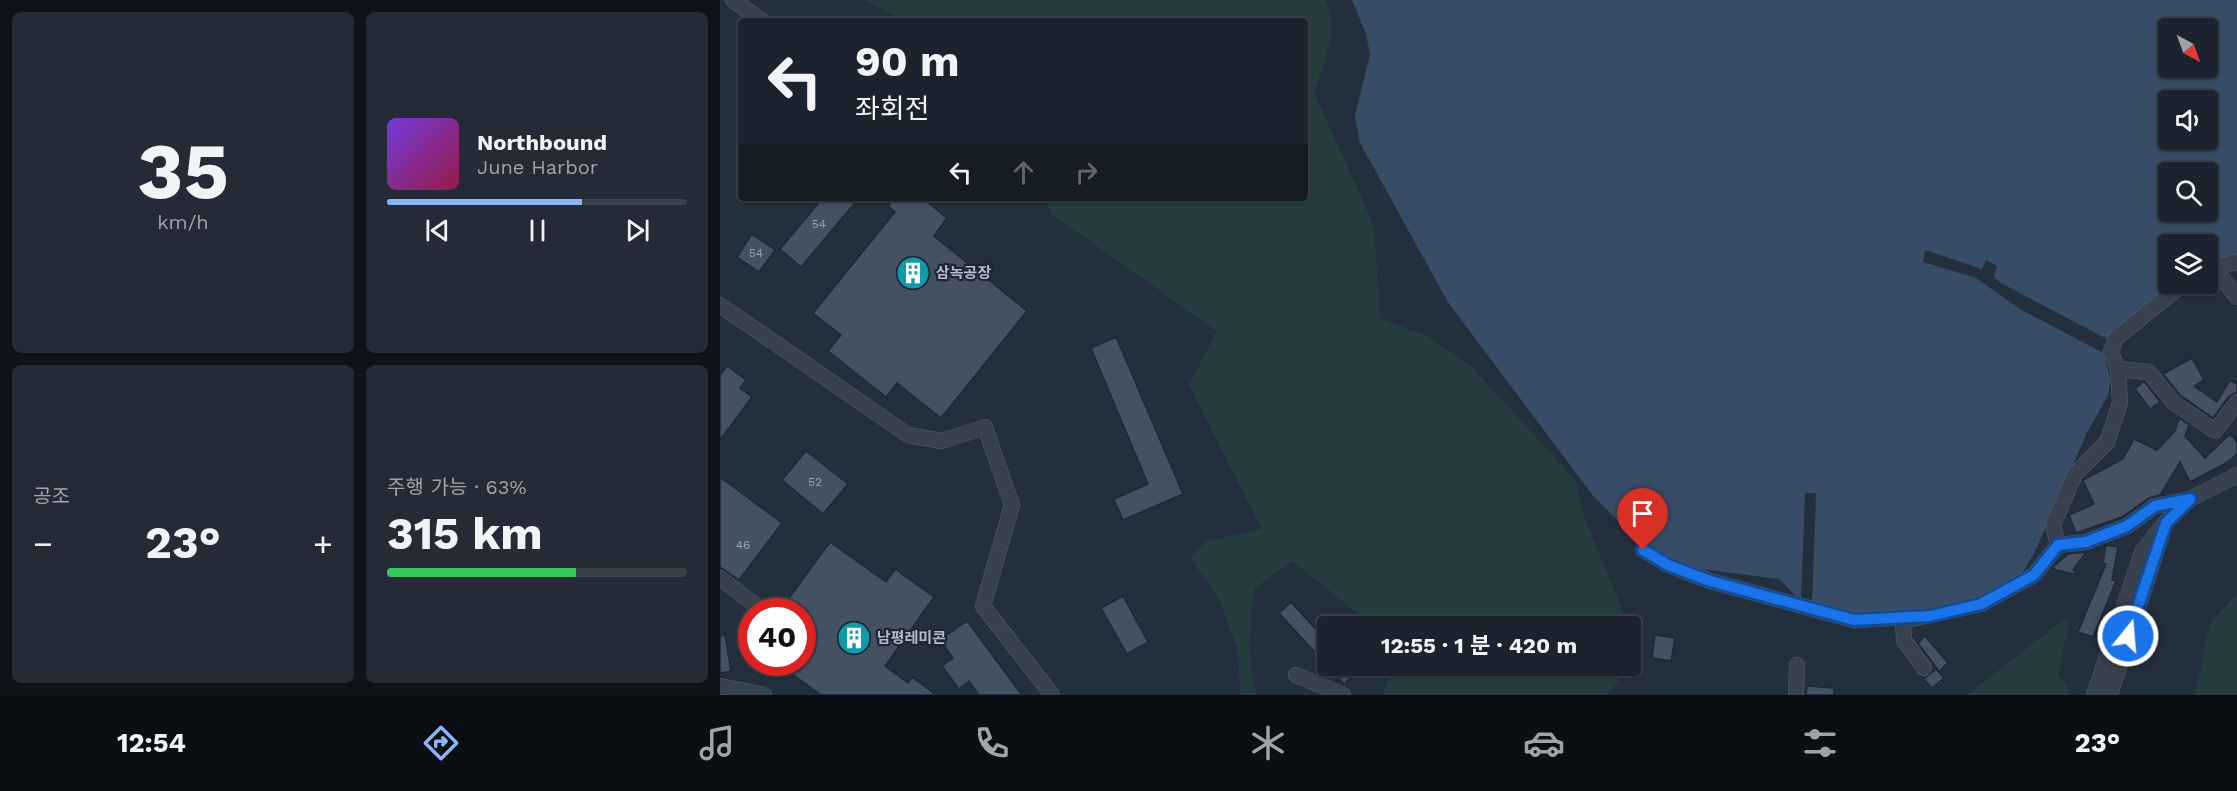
<!DOCTYPE html>
<html lang="ko">
<meta charset="utf-8">
<style>
:root{--surface:#1b232e;--page:#242b36;--text:#f1f3f6;--muted:#a0a4aa;--line:#39404a;--accent:#8ab4f8}
body{margin:0;font-family:"Work Sans","Noto Sans KR",sans-serif;background:var(--page);color:var(--text);height:100vh;display:flex;flex-direction:column;font-size:22px;white-space:nowrap}
*{box-sizing:border-box;margin:0}
p{font-size:20px;color:var(--muted)}
.icon{flex:none;width:33px;height:33px;fill:none;stroke:currentColor;stroke-width:2;stroke-linecap:round;stroke-linejoin:round}
.map{position:relative;flex:1;overflow:hidden}
.sheet{display:flex;flex-direction:column;gap:12px;padding:12px;background:#0f1319;width:720px}
.sheet>*{flex:none}
.guide{position:absolute;left:18px;top:18px;width:570px;height:183px;border-radius:6px;box-shadow:0 2px 4px #0004,0 0 0 2px var(--line);background:#1b232e;color:var(--text);overflow:hidden}
.needle{width:39px;rotate:139deg}
.controls{position:absolute;left:1438px;top:18px;display:grid;gap:12px}
.controls a{display:grid;place-items:center;width:60px;height:60px;border-radius:6px;background:var(--surface);box-shadow:0 2px 4px #0004,0 0 0 2px var(--line);font-size:30px}
.speed{position:absolute;left:18px;top:598px;display:flex;gap:12px;font-size:30px;font-weight:700;text-align:center}
.speed>*{display:grid;place-content:center;width:78px;height:78px;border-radius:50%;background:var(--surface);box-shadow:0 2px 4px #0004,0 0 0 2px var(--line);line-height:1}
.speed .limit{border:9px solid #d22;background:#fff;color:#111}
.pin{position:absolute;display:grid;place-items:center;width:51px;height:51px;color:#fff;margin:-62px -26px;border-radius:50% 50% 50% 0;rotate:-45deg;box-shadow:0 0 6px #0007}
.pin .icon{rotate:45deg}
.me{position:absolute;width:66px;margin:-33px;rotate:17deg;stroke-linejoin:round;filter:drop-shadow(0 0 4px #0008)}
.turn{display:flex;align-items:center;gap:21px;height:126px;padding:0 18px;font-size:27px}
.turn .icon{width:78px;height:78px;stroke-width:2.5}
.turn b{display:block;font-size:42px;line-height:51px}
.lanes{display:flex;align-items:center;height:57px;padding:0 18px;background:#0003;justify-content:center;gap:30px;direction:ltr}
.lanes .off{opacity:.35}
.big{font-size:45px;font-weight:700;line-height:1.1}
.sheet .widget{flex:1;display:flex;flex-direction:column;justify-content:center;gap:9px;min-width:0;padding:0 21px;border-radius:9px;background:var(--page)}
.sheet .dial{align-items:center;gap:0}
.dial b{font-size:78px;line-height:1}
.song{display:flex;align-items:center;gap:18px}
.cover{width:72px;height:72px;border-radius:9px;background:linear-gradient(135deg,hsl(260 70% 55%),hsl(340 70% 35%))}
.played{height:6px;border-radius:3px;background:linear-gradient(90deg,var(--accent) 65%,var(--line) 65%)}
.keys{display:flex;justify-content:space-around;direction:ltr}
.heat{display:flex;justify-content:space-between;align-items:center;font-size:33px;direction:ltr}
.charge{height:9px;border-radius:4px;background:linear-gradient(90deg,#34c759 63%,var(--line) 0)}
.sheet .tiles{flex:1;display:grid;gap:12px;grid-template-columns:repeat(2,1fr)}
.trip{position:absolute;left:597px;top:616px;width:324px;height:60px;border-radius:6px;background:var(--surface);box-shadow:0 2px 4px #0004,0 0 0 2px var(--line);font-weight:700;line-height:60px;text-align:center}
.menu{display:flex;height:96px;justify-content:space-around;align-items:center;background:#0b0e12;color:var(--muted)}
.menu .icon{width:42px;height:42px}
.menu .active{color:var(--accent)}
.menu b{font-size:27px;color:var(--text)}
main{display:flex;flex:1;min-height:0}
.map>svg:first-child{display:block}
.green{fill:#263c3f}
.water{fill:#394c67;fill-rule:evenodd}
.pier{fill:#242f3e}
.building{fill:#455162;stroke:#1f2835;stroke-width:1.5}
.lines{fill:none;stroke-linecap:round;stroke-linejoin:round}
.minor-casing{stroke:#565f6c;stroke-width:16}
.minor{stroke:#38414e;stroke-width:15}
.route-casing{stroke:#114b97;stroke-width:15}
.route{stroke:#1a73e8;stroke-width:10}
.labels{text-anchor:middle;dominant-baseline:central;stroke-width:4.5;stroke-linejoin:round;paint-order:stroke}
.number-label{font-size:12px;fill:#98a1af}
.poi-label{font-size:15px;font-weight:bold;fill:#b4bcc9;stroke:#1d2633;text-anchor:start}
</style>
<main>
<section class="sheet">
<div class="tiles">
<div class="widget dial"><b>35</b><p>km/h</p></div>
<div class="widget">
<div class="song"><i class="cover"></i><div><b>Northbound</b><p>June Harbor</p></div></div>
<div class="played"></div>
<div class="keys"><svg class="icon" aria-label="previous" viewBox="0 0 24 24"><path d="M18 5L8 12l10 7zM5 5v14"/></svg><svg class="icon" aria-label="pause" viewBox="0 0 24 24"><path d="M8 5v14M16 5v14"/></svg><svg class="icon" aria-label="next" viewBox="0 0 24 24"><path d="M6 5l10 7-10 7zM19 5v14"/></svg></div>
</div>
<div class="widget"><p>공조</p>
<div class="heat"><a>−</a><b class="big">23°</b><a>+</a></div>
</div>
<div class="widget"><p>주행 가능 · 63%</p><b class="big">315 km</b><div class="charge"></div></div>
</div>
</section>
<div class="map">
<svg width="1517" height="695" viewBox="0 0 1517 695">
<rect width="100%" height="100%" fill="#242f3e"/>
<path class="green" d="M 144,0 L 606,0 C 618,32 605,62 594,92 L 654,226 L 660,319 L 703,334 L 752,367 L 855,480 L 864,517 L 902,609 L 903,627 L 654,627 L 573,561 L 535,588 C 529,622 526,661 537,695 L 520,695 L 518,650 L 498,597 L 470,558 L 486,541 L 542,529 L 469,385 L 497,331 L 330,213 L 326,198 L 585,198 L 585,21 L 186,21 Z
M 1517,594 L 1517,695 L 1475,695 L 1490,623 Z
M 1342,621 L 1349,621 L 1338,676 L 1347,684 L 1348,695 L 1247,695 Z
M 676,666 L 904,666 L 905,675 L 886,695 L 665,695 L 663,691 Z"/>
<path class="water" d="M 632,0 L 1517,0 L 1517,260 L 1488,264 L 1488,244 L 1449,244 L 1449,284 L 1457,284 L 1385,360 L 1391,380 L 1388,396 L 1367,433 L 1320,543 L 1300,577 L 1269,593 L 1213,610 L 1155,615 L 1107,608 L 1081,601 L 1059,579 L 972,568 L 946,558 L 926,546 L 901,524 L 874,497 L 728,302 L 640,143 L 635,116 L 650,54 L 646,34 ZM 1449,28 L 1488,28 L 1488,68 L 1449,68 ZM 1449,100 L 1488,100 L 1488,140 L 1449,140 ZM 1449,172 L 1488,172 L 1488,212 L 1449,212 Z"/>
<path class="pier" d="M 1205,250 L 1262,269 L 1266,260 L 1277,266 L 1274,276 L 1279,282 L 1387,339 L 1406,324 L 1390,340 L 1394,386 L 1391,397 L 1369,434 L 1323,544 L 1315,559 L 1310,563 L 1367,433 L 1388,396 L 1391,380 L 1385,354 L 1300,309 L 1256,278 L 1203,262 Z
M 1085,493 L 1096,493 L 1092,605 L 1081,601 Z"/>
<path class="building" d="M 103,198 L 139,198 L 81,267 L 60,249 Z
M 175,198 L 202,198 L 227,218 L 214,236 L 307,311 L 221,418 L 177,383 L 166,397 L 108,351 L 121,335 L 93,313 L 175,212 L 168,206 Z
M 32,234 L 55,250 L 39,272 L 17,257 Z
M 396,337 L 463,494 L 403,520 L 394,499 L 428,484 L 371,348 Z
M 1472,358 L 1484,380 L 1474,386 L 1497,402 L 1510,380 L 1517,384 L 1517,392 L 1509,396 L 1493,418 L 1460,395 L 1443,374 Z
M 7,366 L 26,380 L 20,388 L 32,397 L 0,440 L 0,375 Z
M 1424,381 L 1440,402 L 1430,409 L 1415,389 Z
M 1459,418 L 1469,425 L 1465,436 L 1485,458 L 1510,434 L 1517,442 L 1517,454 L 1506,463 L 1470,482 L 1460,462 L 1440,495 L 1429,498 L 1402,517 L 1356,533 L 1349,515 L 1374,504 L 1363,480 L 1403,459 L 1414,439 L 1437,450 L 1455,431 Z
M 86,451 L 128,484 L 103,514 L 62,480 Z
M 0,477 L 62,523 L 19,580 L 0,567 Z
M 110,542 L 166,582 L 175,569 L 214,597 L 165,666 L 188,683 L 192,677 L 216,695 L 101,695 L 57,663 L 82,663 L 82,612 L 59,612 Z
M 1386,545 L 1398,547 L 1392,580 L 1396,581 L 1373,637 L 1358,632 L 1386,564 L 1383,563 Z
M 1366,552 L 1353,570 L 1359,575 L 1336,570 L 1333,567 L 1348,554 Z
M 403,596 L 428,642 L 407,654 L 381,608 Z
M 571,602 L 608,643 L 608,666 L 628,666 L 635,674 L 624,684 L 559,613 Z
M 247,621 L 302,695 L 259,695 L 249,681 L 239,689 L 222,666 L 233,658 L 220,640 Z
M 5,635 L 11,671 L 0,673 L 0,636 Z
M 935,635 L 955,638 L 951,661 L 932,658 Z
M 1205,636 L 1228,663 L 1219,671 L 1198,643 Z
M 1216,669 L 1224,678 L 1212,688 L 1204,679 Z
M 1087,686 L 1114,688 L 1114,695 L 1086,695 Z"/>
<g class="lines">
<defs>
<path id="minor" d="M 13,0 L 42,21
M 1494,268 L 1517,297
M 1488,269 L 1517,262
M 0,305 L 188,435 L 222,441 L 265,427 L 292,505 L 263,606 L 332,695
M 1398,369 L 1429,372 L 1453,402 L 1495,431 L 1517,402
M 1338,545 L 1333,525 L 1355,474 L 1387,442 L 1400,403 L 1398,369 L 1391,352 L 1396,338 L 1463,284
M 923,550 L 948,565 L 990,581 L 1134,620 L 1192,617
M 0,578 L 43,611
M 1204,668 L 1184,640 L 1183,621 L 1261,604 L 1314,575 L 1338,545 L 1366,542 L 1407,526 L 1435,506 L 1470,499
M 576,675 L 623,695
M 0,686 L 44,695
M 1076,695 L 1077,665
M 1374,695 L 1422,552 L 1445,523 L 1470,499 L 1517,475
M 1390,695 L 1442,534"/>
</defs>
<use href="#minor" class="minor-casing"/>
<use href="#minor" class="minor"/>
</g>
<g class="lines">
<defs>
<path id="route" d="M 923,550 L 948,565 L 990,581 L 1134,620 L 1210,616 L 1261,604 L 1314,575 L 1338,545 L 1366,542 L 1407,526 L 1435,506 L 1470,499 L 1446,523 L 1408,636"/>
</defs>
<use href="#route" class="route-casing"/>
<use href="#route" class="route"/>
</g>
<defs>
<symbol id="building-disc" viewBox="-11 -11 22 22"><circle r="9.5" fill="#0f9aa8" stroke="#1d2633"/><path d="M-4-6H4V6H1V3H-1V6H-4ZM-2.5-4.3h1.7v1.8h-1.7ZM.8-4.3h1.7v1.8H.8ZM-2.5-1h1.7V.8h-1.7ZM.8-1h1.7V.8H.8Z" fill="#fff"/></symbol>
</defs>
<g fill-rule="evenodd">
<use href="#building-disc" x="174" y="254" width="38" height="38"/>
<use href="#building-disc" x="115" y="619" width="38" height="38"/>
</g>
<g class="labels">
<g class="number-label">
<text x="99" y="224">54</text>
<text x="36" y="253">54</text>
<text x="95" y="482">52</text>
<text x="23" y="545">46</text>
</g>
<g class="poi-label">
<text x="216" y="273">삼녹공장</text>
<text x="157" y="638">남평레미콘</text>
</g>
</g>
</svg>
<div class="controls">
<a><svg class="needle" viewBox="-14 -14 28 28"><path d="M0-13l5 13h-10z" fill="#e53935"/><path d="M0 13l5-13h-10z" fill="#a0a4aa"/></svg></a>
<a><svg class="icon" aria-label="sound" viewBox="0 0 24 24"><path d="M4 9h4l5-4v14l-5-4H4zM17 9q2 3 0 6"/></svg></a>
<a><svg class="icon" aria-label="search" viewBox="0 0 24 24"><circle cx="10" cy="10" r="6"/><path d="M15 15l6 6"/></svg></a>
<a><svg class="icon" aria-label="layers" viewBox="0 0 24 24"><path d="M12 4l9 5-9 5-9-5zM3 14l9 5 9-5"/></svg></a>
</div>
<div class="speed"><div class="limit">40</div></div>
<div class="pin" style="left:923px;top:550px;background:#d93025"><svg class="icon" aria-label="arrive" viewBox="0 0 24 24"><path d="M6 21V4h12l-3 4 3 4H6"/></svg></div>
<svg class="me" style="left:1408px;top:636px" viewBox="-20 -20 40 40"><circle r="17" fill="#1a73e8" stroke="#fff" stroke-width="3"/><path d="M0-11L8 9 0 5-8 9z" fill="#fff"/></svg>
<div class="trip">12:55 · 1 분 · 420 m</div>
<div class="guide">
<div class="turn"><svg class="icon" aria-label="left" viewBox="0 0 24 24"><path d="M17 20v-9H6M10 6l-5 5 5 5"/></svg><div><b>90 m</b>좌회전</div></div>
<div class="lanes"><svg class="icon" aria-label="left" viewBox="0 0 24 24"><path d="M17 20v-9H6M10 6l-5 5 5 5"/></svg><svg class="icon off" aria-label="ahead" viewBox="0 0 24 24"><path d="M12 20V5M6 11l6-6 6 6"/></svg><svg class="icon off" aria-label="right" viewBox="0 0 24 24"><path d="M7 20v-9h11M14 6l5 5-5 5"/></svg></div>
</div>
</div>
</main>
<nav class="menu">
<b>12:54</b>
<svg class="icon active" aria-label="directions" viewBox="0 0 24 24"><path d="M12 3l9 9-9 9-9-9zM9 14v-3h6M13 9l2 2-2 2"/></svg>
<svg class="icon" aria-label="music" viewBox="0 0 24 24"><path d="M9 18V5l10-2v13"/><circle cx="6" cy="18" r="3"/><circle cx="16" cy="16" r="3"/></svg>
<svg class="icon" aria-label="phone" viewBox="0 0 24 24"><path d="M5 4h4l2 5-3 2q2 4 5 5l2-3 5 2v4C11 20 4 13 5 4z"/></svg>
<svg class="icon" aria-label="climate" viewBox="0 0 24 24"><path d="M12 3v18M4 7l16 10M4 17L20 7"/></svg>
<svg class="icon" aria-label="car" viewBox="0 0 24 24"><path d="M5 17H2v-5l4-1 3-4h7l3 4 3 1v5h-3M9 17h6M6 11h13"/><circle cx="7" cy="17" r="2"/><circle cx="17" cy="17" r="2"/></svg>
<svg class="icon" aria-label="filters" viewBox="0 0 24 24"><path d="M4 7h16M4 17h16"/><circle cx="9" cy="7" r="2"/><circle cx="15" cy="17" r="2"/></svg>
<b>23°</b>
</nav>
